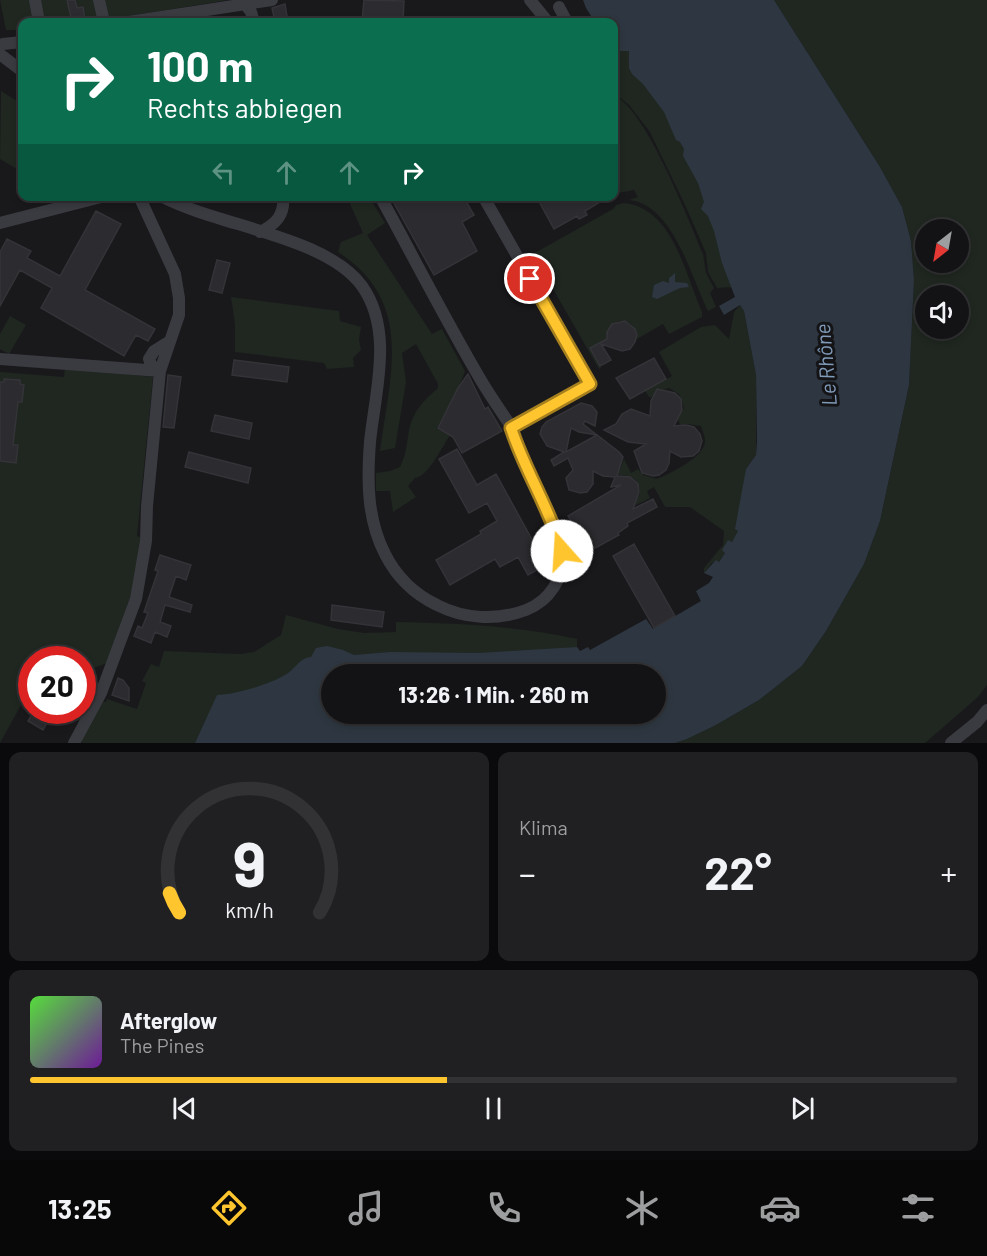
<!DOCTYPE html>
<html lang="de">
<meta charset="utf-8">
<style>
:root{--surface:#131315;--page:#202022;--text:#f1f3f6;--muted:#9d9ea0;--line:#323234;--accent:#ffc52e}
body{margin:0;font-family:Barlow,sans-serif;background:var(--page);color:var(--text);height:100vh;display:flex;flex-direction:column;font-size:22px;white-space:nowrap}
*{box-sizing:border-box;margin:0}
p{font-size:20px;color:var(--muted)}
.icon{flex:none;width:33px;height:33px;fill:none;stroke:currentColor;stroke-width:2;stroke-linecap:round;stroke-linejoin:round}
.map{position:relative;height:743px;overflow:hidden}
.panel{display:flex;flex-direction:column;gap:9px;padding:9px;background:#0a0a0c;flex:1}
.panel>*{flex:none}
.banner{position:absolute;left:18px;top:18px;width:600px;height:183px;border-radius:12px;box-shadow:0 3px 9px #0003,0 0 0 2px var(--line);background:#0b6e4f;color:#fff;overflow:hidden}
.needle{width:39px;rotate:211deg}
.tools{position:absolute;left:915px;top:219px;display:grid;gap:12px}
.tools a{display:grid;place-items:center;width:54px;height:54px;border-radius:50%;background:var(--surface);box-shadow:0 3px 9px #0003,0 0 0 2px var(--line);font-size:30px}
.speed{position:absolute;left:18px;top:646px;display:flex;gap:12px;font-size:30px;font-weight:700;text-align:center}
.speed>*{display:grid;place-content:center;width:78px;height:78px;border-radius:50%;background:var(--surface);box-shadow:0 3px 9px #0003,0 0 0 2px var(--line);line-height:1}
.speed .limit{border:9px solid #d22;background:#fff;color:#111}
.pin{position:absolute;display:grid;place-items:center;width:51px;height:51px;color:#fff;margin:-26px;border:3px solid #fff;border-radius:50%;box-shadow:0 2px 6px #0007}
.me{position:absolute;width:66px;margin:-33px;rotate:341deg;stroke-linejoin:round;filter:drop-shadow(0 0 4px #0008)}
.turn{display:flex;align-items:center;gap:21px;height:126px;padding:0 30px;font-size:27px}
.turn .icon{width:78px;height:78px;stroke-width:2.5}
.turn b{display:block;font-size:42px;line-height:51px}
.lanes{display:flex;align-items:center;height:57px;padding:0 30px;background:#0003;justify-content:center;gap:30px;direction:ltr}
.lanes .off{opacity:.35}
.big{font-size:45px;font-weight:700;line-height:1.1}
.panel .widget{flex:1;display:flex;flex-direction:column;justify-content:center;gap:9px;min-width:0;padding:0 21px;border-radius:12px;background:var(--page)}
.panel .dial{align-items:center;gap:0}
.dial svg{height:156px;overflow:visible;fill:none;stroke:var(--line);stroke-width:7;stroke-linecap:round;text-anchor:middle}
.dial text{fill:var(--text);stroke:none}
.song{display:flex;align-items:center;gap:18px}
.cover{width:72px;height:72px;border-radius:9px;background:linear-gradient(135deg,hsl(110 70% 55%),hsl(280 70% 35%))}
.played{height:6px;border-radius:3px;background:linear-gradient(90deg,var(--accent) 45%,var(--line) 45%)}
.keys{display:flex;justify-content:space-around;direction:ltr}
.heat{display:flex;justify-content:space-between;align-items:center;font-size:33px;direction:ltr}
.panel .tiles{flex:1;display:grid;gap:9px;grid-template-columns:1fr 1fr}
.widget:last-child{grid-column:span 2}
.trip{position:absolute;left:321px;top:664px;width:345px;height:60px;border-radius:30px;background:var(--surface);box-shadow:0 3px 9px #0003,0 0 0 2px var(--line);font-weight:700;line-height:60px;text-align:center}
.tabs{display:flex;height:96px;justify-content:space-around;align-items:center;background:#080808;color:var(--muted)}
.tabs .icon{width:42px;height:42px}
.tabs .selected{color:var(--accent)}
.tabs b{font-size:27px;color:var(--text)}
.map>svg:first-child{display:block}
.green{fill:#1f2720;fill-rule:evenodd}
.water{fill:#2e3741;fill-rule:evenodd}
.building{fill:#2c2c30;stroke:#333338;stroke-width:1.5}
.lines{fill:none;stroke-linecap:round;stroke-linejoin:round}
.minor{stroke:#3a3b41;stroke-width:12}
.route-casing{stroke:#a6801e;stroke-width:15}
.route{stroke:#ffc52e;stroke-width:10}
.labels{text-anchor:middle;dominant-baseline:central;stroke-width:6;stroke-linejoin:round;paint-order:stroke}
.water-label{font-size:21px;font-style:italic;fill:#809bb9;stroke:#141417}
</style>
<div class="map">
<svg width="987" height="743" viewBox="0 0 987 743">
<rect width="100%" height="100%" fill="#19191c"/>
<path class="green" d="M 0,0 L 32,0 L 37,22 L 22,22 L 22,30 L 6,30 Z
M 38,0 L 96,0 L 100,21 L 43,22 Z
M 102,0 L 228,0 L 106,20 Z
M 774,0 L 987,0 L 987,685 L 978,697 L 925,743 L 675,743 L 687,739 L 716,725 L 759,700 L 802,666 L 826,631 L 864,564 L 880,521 L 909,385 L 914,280 L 911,241 L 902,207 L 880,167 ZM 926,230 L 958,230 L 958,262 L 926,262 ZM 926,296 L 958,296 L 958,328 L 926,328 Z
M 614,47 L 619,51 L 629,51 L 631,58 L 629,63 L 653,87 L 714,205 L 732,292 L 731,287 L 717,288 L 708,272 L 706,253 L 686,207 L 650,132 L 629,105 L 614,93 Z
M 1,91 L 22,104 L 22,172 L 0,159 Z
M 614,96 C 645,107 689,221 703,254 L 706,273 L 714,288 L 710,293 L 716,307 L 708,311 C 691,277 673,204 629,200 L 638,197 L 634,190 L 618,193 L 614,185 Z
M 347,197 L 369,197 L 385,223 L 367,235 L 432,334 L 442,329 L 465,371 L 458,390 L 437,428 L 450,435 C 442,447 428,477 415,478 L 408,486 L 416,497 L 393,512 L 390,491 L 376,491 L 376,473 L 390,471 L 400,467 C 406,455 407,443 409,430 C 413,411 424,400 438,388 L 438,384 L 416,344 L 402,353 L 406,382 L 395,448 L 380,451 C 390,374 415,302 338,252 L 341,242 L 363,233 Z
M 624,203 C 673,208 685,274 702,312 L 702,317 L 669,334 L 663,324 L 637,339 C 636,315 607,315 607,339 L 591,349 L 601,368 L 599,369 L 533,254 L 613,209 L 616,205 Z
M 231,297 L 339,311 L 340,321 L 361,327 L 359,339 L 361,350 L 353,358 L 354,367 L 327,369 L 324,363 L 235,352 L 235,324 Z
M 740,305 L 744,311 L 756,375 L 756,455 L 746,469 L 739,531 L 719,562 L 712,563 L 704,573 L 704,568 L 723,545 L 724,531 L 690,507 L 665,507 L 654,487 L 647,491 L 650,498 L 620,513 L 635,501 L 640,493 C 639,479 631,475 618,475 L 624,459 L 631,473 L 638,469 L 643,475 L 657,479 C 670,473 706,457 705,440 C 705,436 702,430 701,426 L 686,424 L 680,425 L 678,419 L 684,408 L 679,394 L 669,388 L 662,390 L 650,398 L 645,391 L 672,376 L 659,352 L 701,327 L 715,325 L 729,339 L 734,312 Z
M 10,316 L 26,325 L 9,354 L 0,349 L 0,334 Z
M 65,367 L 153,377 L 137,536 L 141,538 L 134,589 L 107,663 L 83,672 L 82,660 L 32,660 L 31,687 L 0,743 L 0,372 L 64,377 Z
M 286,615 L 338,629 L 364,633 L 396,632 L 396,622 C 456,623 518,626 577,639 L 577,647 L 348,668 L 256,696 L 217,696 L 195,743 L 82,743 L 81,738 L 101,701 L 106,702 L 107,699 L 137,709 L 146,683 L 142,681 L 151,664 L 159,667 L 164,651 L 240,654 L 254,652 L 281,635 Z
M 83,679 L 100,688 L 81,723 L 65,713 L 66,711 L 82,711 Z"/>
<path class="water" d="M 583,0 L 774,0 L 880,167 L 902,207 L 911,241 L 914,280 L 909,385 L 880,521 L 864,564 L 826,631 L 802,666 L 759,700 L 716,725 L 687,739 L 675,743 L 195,743 L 217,695 C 234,695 270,684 285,675 C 295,670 299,658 311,657 L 316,648 L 327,646 L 343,650 L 354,655 L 390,652 L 479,653 L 577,647 L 580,651 L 588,647 L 590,650 L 646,619 L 653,629 L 701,601 L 696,591 L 709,583 L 713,577 L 704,573 L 716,560 L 719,562 L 725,553 L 722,550 L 728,540 L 732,542 L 738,531 L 735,529 L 746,469 L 756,455 L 757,441 L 756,375 L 744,311 L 740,305 L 724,315 L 719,306 L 735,297 L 722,263 L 714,231 L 708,216 L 701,209 L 704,202 L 698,183 L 683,156 L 684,149 L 680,142 L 676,140 L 664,112 L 643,84 L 632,74 L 629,68 L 629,51 L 619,51 L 614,47 L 614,22 L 595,22 L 586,8 ZM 332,675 L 656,675 L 656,714 L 332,714 Z
M 675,273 L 675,282 L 687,283 L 689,287 L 680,288 L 657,299 L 652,297 L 654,285 L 663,281 L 669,283 L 669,278 Z"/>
<path class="building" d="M 67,0 L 75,0 L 77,8 L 83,7 L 85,20 L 72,22 Z
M 364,0 L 404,1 L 403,22 L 362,21 Z
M 285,4 L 288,22 L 275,22 L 272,8 Z
M 390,196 L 463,196 L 474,215 L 462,222 L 477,251 L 434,275 Z
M 536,196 L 610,196 L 585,211 L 587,215 L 579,219 L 577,216 L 554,229 Z
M 96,211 L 121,224 L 85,290 L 155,329 L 148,341 L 136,335 L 124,356 L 41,308 L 52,288 L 20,270 L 0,306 L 0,252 L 7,239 L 31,251 L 27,258 L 60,276 Z
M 217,260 L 230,263 L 222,293 L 209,290 Z
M 625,321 L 635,329 L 637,335 L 635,342 L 630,349 L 622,351 L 601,344 L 611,360 L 600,366 L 590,348 L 607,339 L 607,332 L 612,324 Z
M 654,358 L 666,379 L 630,399 L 616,378 Z
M 234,360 L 289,367 L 287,382 L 232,375 Z
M 468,374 L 485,409 L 488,407 L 502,431 L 462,453 L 453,437 L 438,428 L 458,388 Z
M 168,375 L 181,377 L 174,428 L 163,427 Z
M 4,379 L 20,380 L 20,384 L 24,385 L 22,402 L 18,402 L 13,445 L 18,445 L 16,463 L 0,461 L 0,382 L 4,382 Z
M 657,389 L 675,393 L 681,399 L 682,410 L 674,426 L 686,425 L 694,427 L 700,434 L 702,441 L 699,451 L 693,456 L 681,457 L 670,451 L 669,463 L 666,470 L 659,475 L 653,476 L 642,473 L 634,451 L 646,444 L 628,442 L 604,430 L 616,424 L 622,414 L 631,409 L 650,416 L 651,401 Z
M 581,403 L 592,406 L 597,412 L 595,426 L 585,421 L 583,424 L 597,435 L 579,432 L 571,428 L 566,452 L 597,435 L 619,452 L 623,457 L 617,476 L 630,477 L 638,484 L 639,492 L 633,509 L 653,499 L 657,507 L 627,523 L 628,526 L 618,533 L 619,535 L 588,552 L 568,516 L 621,485 L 611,487 L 615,477 L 603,476 L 593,471 L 593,484 L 587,492 L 580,493 L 569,490 L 566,478 L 573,470 L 568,458 L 554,466 L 551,460 L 564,452 L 547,446 L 540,434 L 542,427 L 546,422 Z
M 215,415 L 252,423 L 249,439 L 211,431 Z
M 457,449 L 477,485 L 496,474 L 546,565 L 528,575 L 518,557 L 500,567 L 495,559 L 450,585 L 436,560 L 481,534 L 480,531 L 497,521 L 487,503 L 469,513 L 439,459 Z
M 189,452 L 251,468 L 248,483 L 185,467 Z
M 634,544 L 675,616 L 654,628 L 613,556 Z
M 160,555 L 191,565 L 186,580 L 176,576 L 169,597 L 192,605 L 190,612 L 165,605 L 160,622 L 171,626 L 167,637 L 155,632 L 151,643 L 134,636 L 138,626 L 142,628 L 148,613 L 144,612 L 158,571 L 155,570 Z
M 332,605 L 384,612 L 382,627 L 331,620 Z
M 118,678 L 123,680 L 129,688 L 129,701 L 112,695 Z
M 34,711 L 57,711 L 51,723 L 48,721 L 43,730 L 28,721 Z"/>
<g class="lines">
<path class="minor" d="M 35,0 L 39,22
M 99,0 L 104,22
M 530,0 L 548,22
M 245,4 L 251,12 L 254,22
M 559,7 L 567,22
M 129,22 L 272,0
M 3,44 L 22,42
M 1,55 L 22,71
M 161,196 C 216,226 326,236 362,286 C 394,331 375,392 370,442 C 367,481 367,519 385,554 C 396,576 414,594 437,605 C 464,619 497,621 526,610 C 549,601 565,578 562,552 C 559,525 538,492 527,468 C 520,454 517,438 510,425 C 501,411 491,397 482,382 C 446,321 414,258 380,196
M 483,196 L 590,384 L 511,428
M 0,223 L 105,196
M 260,232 C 276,224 285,215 283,196
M 0,359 L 160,371
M 161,368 L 152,367 L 149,359 L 154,351 L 170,341
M 74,743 L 101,693 L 136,599 L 146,541 L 147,506 L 160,371 L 179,315 L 179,298 L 175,274 L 139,196
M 951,743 L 977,722 L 987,710"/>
</g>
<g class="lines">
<defs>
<path id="route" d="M 530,279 L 590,384 L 511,428 C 525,471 550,509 562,551"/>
</defs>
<use href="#route" class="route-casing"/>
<use href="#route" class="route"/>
</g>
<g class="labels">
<g class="water-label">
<text transform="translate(825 365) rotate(-95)">Le Rhône</text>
</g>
</g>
</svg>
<div class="tools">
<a><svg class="needle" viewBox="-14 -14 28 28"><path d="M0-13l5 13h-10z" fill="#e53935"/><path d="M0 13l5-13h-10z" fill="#9d9ea0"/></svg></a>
<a><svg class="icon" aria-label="sound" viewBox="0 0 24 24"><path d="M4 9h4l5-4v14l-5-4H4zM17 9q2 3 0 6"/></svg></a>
</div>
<div class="speed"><div class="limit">20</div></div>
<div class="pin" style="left:530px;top:279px;background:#d93025"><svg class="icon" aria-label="arrive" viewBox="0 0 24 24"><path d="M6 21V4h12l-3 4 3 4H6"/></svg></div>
<svg class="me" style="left:562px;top:551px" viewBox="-20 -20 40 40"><circle r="19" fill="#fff"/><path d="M0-13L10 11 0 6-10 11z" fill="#ffc52e"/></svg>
<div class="trip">13:26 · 1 Min. · 260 m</div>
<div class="banner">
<div class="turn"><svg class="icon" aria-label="right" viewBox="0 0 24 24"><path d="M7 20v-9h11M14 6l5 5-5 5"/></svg><div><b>100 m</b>Rechts abbiegen</div></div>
<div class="lanes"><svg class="icon off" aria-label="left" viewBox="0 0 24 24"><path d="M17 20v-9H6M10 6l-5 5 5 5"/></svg><svg class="icon off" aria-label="ahead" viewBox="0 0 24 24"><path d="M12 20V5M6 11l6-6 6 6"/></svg><svg class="icon off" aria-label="ahead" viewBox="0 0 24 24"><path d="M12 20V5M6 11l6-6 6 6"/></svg><svg class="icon" aria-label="right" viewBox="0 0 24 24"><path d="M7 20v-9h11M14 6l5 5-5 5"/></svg></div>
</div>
</div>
<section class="panel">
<div class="tiles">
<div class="widget dial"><svg viewBox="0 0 100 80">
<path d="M14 69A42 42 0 1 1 86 69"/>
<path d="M14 69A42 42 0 0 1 9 59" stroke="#ffc52e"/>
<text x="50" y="56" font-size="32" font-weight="700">9</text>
<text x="50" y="72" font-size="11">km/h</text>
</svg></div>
<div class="widget"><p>Klima</p>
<div class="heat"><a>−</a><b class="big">22°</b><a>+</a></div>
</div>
<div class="widget">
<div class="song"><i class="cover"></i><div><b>Afterglow</b><p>The Pines</p></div></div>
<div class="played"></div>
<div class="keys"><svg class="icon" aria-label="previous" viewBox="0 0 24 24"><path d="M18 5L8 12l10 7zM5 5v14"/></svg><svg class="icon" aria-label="pause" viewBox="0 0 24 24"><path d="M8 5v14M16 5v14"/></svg><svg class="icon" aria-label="next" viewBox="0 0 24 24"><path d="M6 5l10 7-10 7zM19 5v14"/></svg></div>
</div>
</div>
</section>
<nav class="tabs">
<b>13:25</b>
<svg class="icon selected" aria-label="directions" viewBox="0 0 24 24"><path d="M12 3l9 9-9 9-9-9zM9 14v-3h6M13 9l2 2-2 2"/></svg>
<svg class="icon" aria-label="music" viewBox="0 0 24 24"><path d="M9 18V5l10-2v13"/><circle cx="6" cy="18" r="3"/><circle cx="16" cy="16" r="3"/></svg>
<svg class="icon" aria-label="phone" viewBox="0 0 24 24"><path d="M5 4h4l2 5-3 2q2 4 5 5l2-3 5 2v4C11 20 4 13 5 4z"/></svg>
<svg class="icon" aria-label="climate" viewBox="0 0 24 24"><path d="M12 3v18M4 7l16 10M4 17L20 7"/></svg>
<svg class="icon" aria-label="car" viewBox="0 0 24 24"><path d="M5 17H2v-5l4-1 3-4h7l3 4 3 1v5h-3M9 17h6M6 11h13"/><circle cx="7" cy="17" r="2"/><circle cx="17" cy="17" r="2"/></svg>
<svg class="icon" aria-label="filters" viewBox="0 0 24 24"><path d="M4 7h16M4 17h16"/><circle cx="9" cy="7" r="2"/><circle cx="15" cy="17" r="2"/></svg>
</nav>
